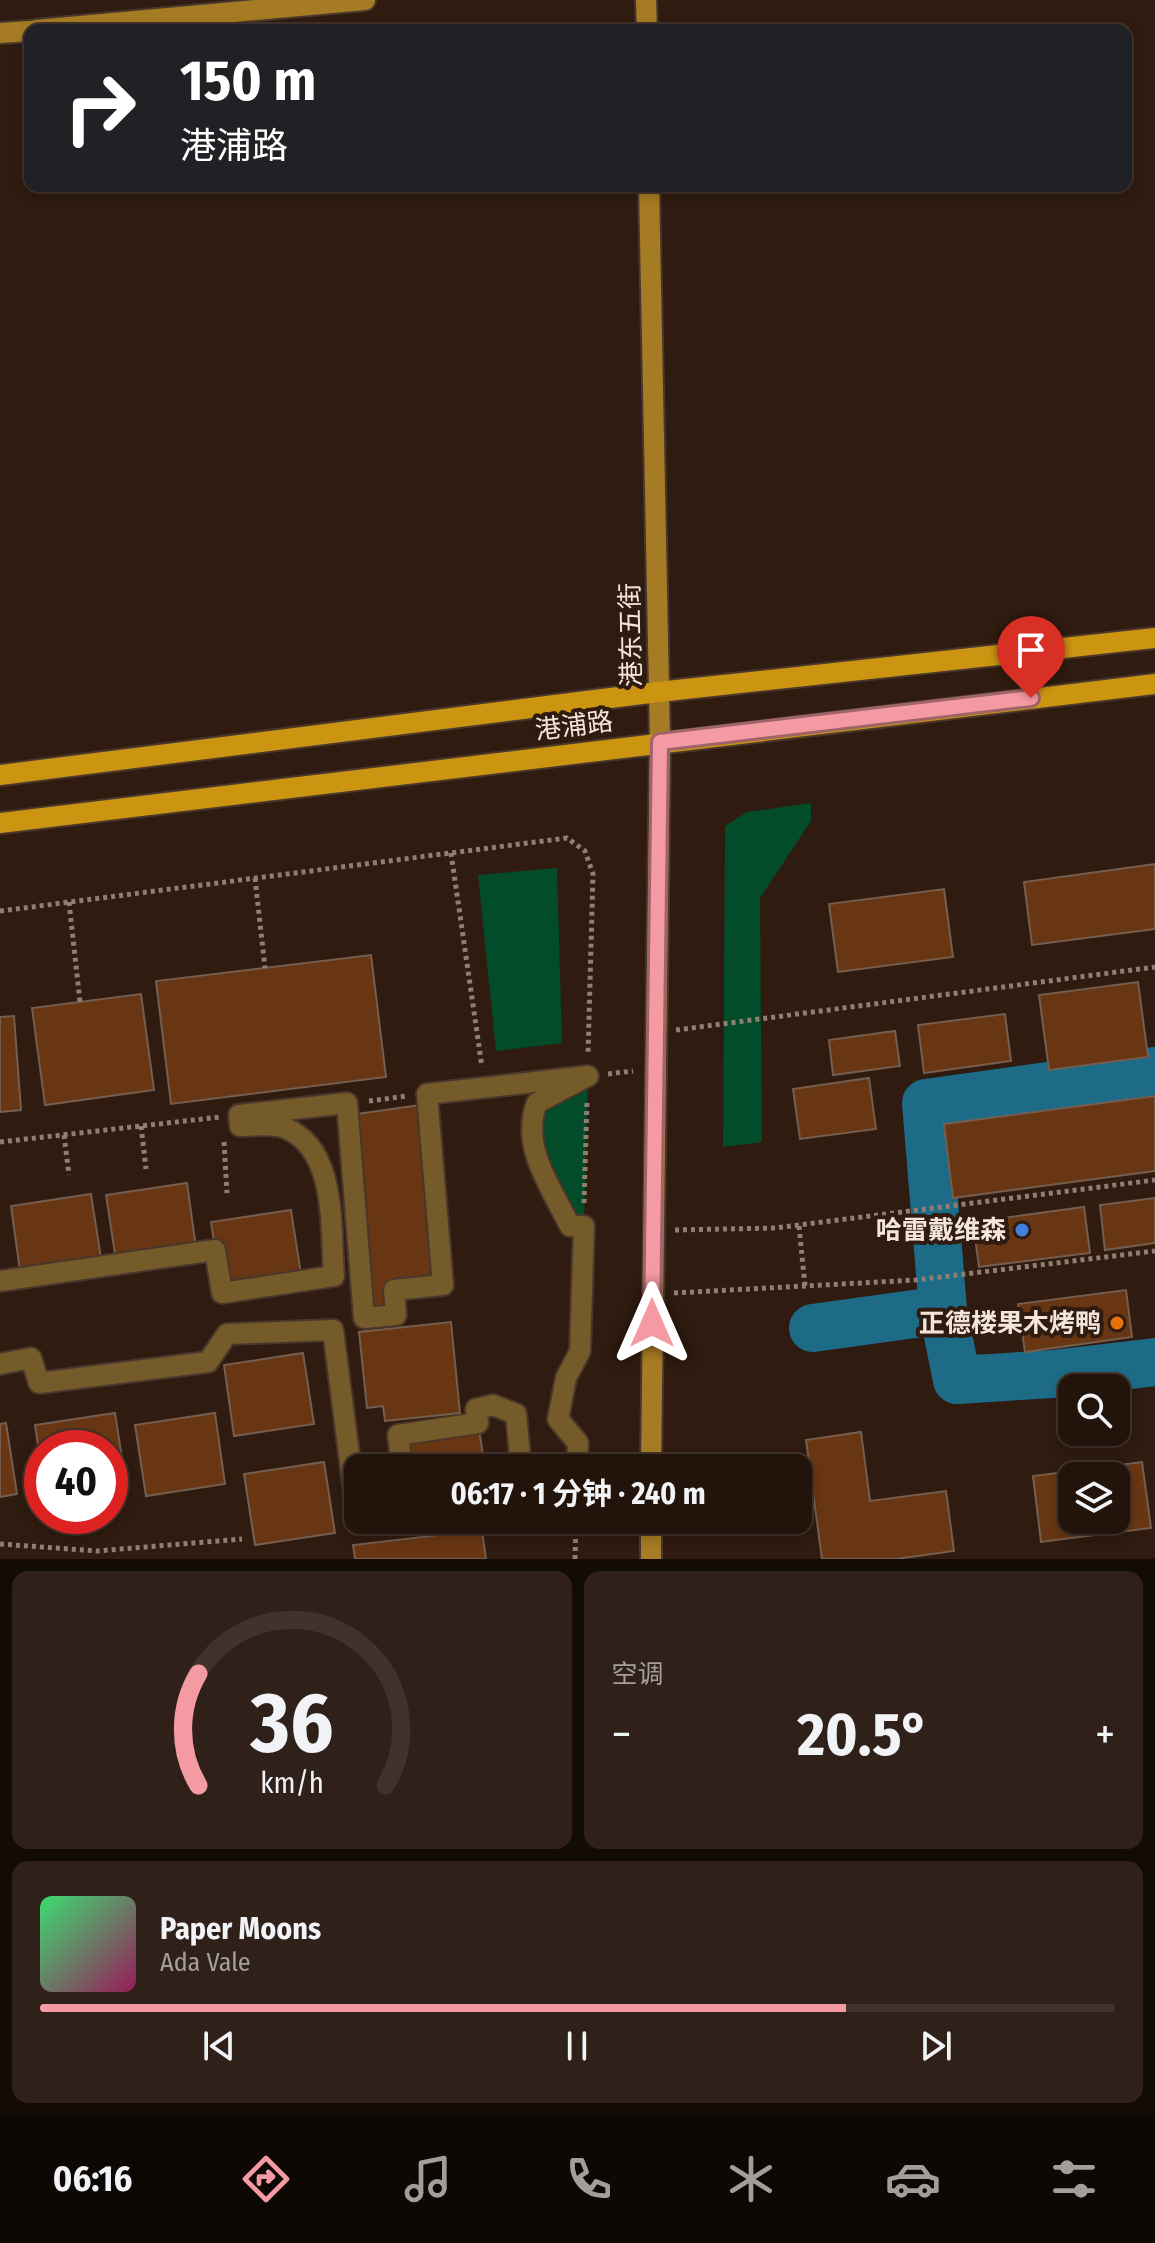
<!DOCTYPE html>
<html lang="zh">
<meta charset="utf-8">
<style>
:root{--surface:#23140b;--page:#2f2119;--text:#f1f3f6;--muted:#a39e9d;--line:#40332c;--accent:#f49aa2}
body{margin:0;font-family:"Fira Sans Condensed","Noto Sans SC",sans-serif;background:var(--page);color:var(--text);height:100vh;display:flex;flex-direction:column;font-size:30px;white-space:nowrap}
*{box-sizing:border-box;margin:0}
p{font-size:26px;color:var(--muted)}
.icon{flex:none;width:44px;height:44px;fill:none;stroke:currentColor;stroke-width:2;stroke-linecap:round;stroke-linejoin:round}
.map{position:relative;height:1559px;overflow:hidden}
.side{display:flex;flex-direction:column;gap:12px;padding:12px;background:#130b06;flex:1}
.side>*{flex:none}
.top-card{position:absolute;left:24px;top:24px;width:1108px;height:168px;border-radius:16px;box-shadow:0 4px 12px #0003,0 0 0 2px var(--line);background:#202124;color:#fff;overflow:hidden}
.fabs{position:absolute;left:1058px;top:1374px;display:grid;gap:16px}
.fabs a{display:grid;place-items:center;width:72px;height:72px;border-radius:16px;background:var(--surface);box-shadow:0 4px 12px #0003,0 0 0 2px var(--line);font-size:40px}
.speed{position:absolute;left:24px;top:1430px;display:flex;gap:16px;font-size:40px;font-weight:700;text-align:center}
.speed>*{display:grid;place-content:center;width:104px;height:104px;border-radius:50%;background:var(--surface);box-shadow:0 4px 12px #0003,0 0 0 2px var(--line);line-height:1}
.speed .limit{border:12px solid #d22;background:#fff;color:#111}
.pin{position:absolute;display:grid;place-items:center;width:68px;height:68px;color:#fff;margin:-82px -34px;border-radius:50% 50% 50% 0;rotate:-45deg;box-shadow:0 0 8px #0007}
.pin .icon{rotate:45deg}
.me{position:absolute;width:88px;margin:-44px;rotate:0deg;stroke-linejoin:round;filter:drop-shadow(0 0 6px #0008)}
.turn{display:flex;align-items:center;gap:28px;height:168px;padding:0 24px;font-size:36px}
.turn .icon{width:104px;height:104px;stroke-width:2.5}
.turn b{display:block;font-size:56px;line-height:68px}
.big{font-size:60px;font-weight:700;line-height:1.1}
.side .widget{flex:1;display:flex;flex-direction:column;justify-content:center;gap:12px;min-width:0;padding:0 28px;border-radius:16px;background:var(--page)}
.side .dial{align-items:center;gap:0}
.dial svg{height:208px;overflow:visible;fill:none;stroke:var(--line);stroke-width:7;stroke-linecap:round;text-anchor:middle}
.dial text{fill:var(--text);stroke:none}
.song{display:flex;align-items:center;gap:24px}
.cover{width:96px;height:96px;border-radius:12px;background:linear-gradient(135deg,hsl(140 70% 55%),hsl(330 70% 35%))}
.played{height:8px;border-radius:4px;background:linear-gradient(90deg,var(--accent) 75%,var(--line) 75%)}
.keys{display:flex;justify-content:space-around;direction:ltr}
.heat{display:flex;justify-content:space-between;align-items:center;font-size:44px;direction:ltr}
.side .tiles{flex:1;display:grid;gap:12px;grid-template-columns:1fr 1fr}
.widget:last-child{grid-column:span 2}
.trip{position:absolute;left:344px;top:1454px;width:468px;height:80px;border-radius:16px;background:var(--surface);box-shadow:0 4px 12px #0003,0 0 0 2px var(--line);font-weight:700;line-height:80px;text-align:center}
.tab-bar{display:flex;height:128px;justify-content:space-around;align-items:center;background:#0e0804;color:var(--muted)}
.tab-bar .icon{width:56px;height:56px}
.tab-bar .current{color:var(--accent)}
.tab-bar b{font-size:36px;color:var(--text)}
.map>svg:first-child{display:block}
.green{fill:#024c2a}
.lines{fill:none;stroke-linecap:round;stroke-linejoin:round}
.river{stroke:#1e6b88;stroke-width:48}
.building{fill:#683612;stroke:#755e50;stroke-width:2;fill-rule:evenodd}
.street-casing{stroke:#4a372c;stroke-width:24}
.secondary-casing{stroke:#4a372c;stroke-width:24}
.primary-casing{stroke:#4a372c;stroke-width:24}
.path{stroke:#8f7e74;stroke-width:5;stroke-dasharray:4 4;stroke-linecap:butt}
.street{stroke:#755b2a;stroke-width:20}
.secondary{stroke:#a57b23;stroke-width:20}
.primary{stroke:#cb9411;stroke-width:20}
.route-casing{stroke:#9f6469;stroke-width:20}
.route{stroke:#f49aa2;stroke-width:14}
.shop-dot{fill:#3f7fe0;stroke:#2f1b0f;stroke-width:3}
.food-dot{fill:#e8710a;stroke:#2f1b0f;stroke-width:3}
.labels{text-anchor:middle;dominant-baseline:central;stroke-width:8;stroke-linejoin:round;paint-order:stroke}
.street-label{font-size:26px;fill:#f3e5dd;stroke:#2f1b0f}
.poi-label{font-size:26px;font-weight:bold;fill:#f3e5dd;stroke:#2f1b0f;text-anchor:end}
</style>
<div class="map">
<svg width="1155" height="1559" viewBox="0 0 1155 1559">
<rect width="100%" height="100%" fill="#2f1b0f"/>
<path class="green" d="M 811,803 L 811,821 L 760,898 L 762,1142 L 723,1147 L 725,826 L 747,812 Z
M 557,868 L 562,1043 L 496,1051 L 478,875 Z
M 588,1076 L 584,1226 L 570,1226 L 531,1143 L 537,1103 Z"/>
<g class="lines">
<path class="river" d="M 1155,1071 L 926,1103 L 943,1310 L 957,1380 L 1053,1374 L 1155,1362
M 813,1328 L 943,1310"/>
</g>
<path class="building" d="M 1155,864 L 1155,929 L 1032,945 L 1024,882 Z
M 944,889 L 953,957 L 838,972 L 829,904 Z
M 371,955 L 386,1077 L 171,1104 L 156,981 Z
M 1138,982 L 1148,1057 L 1049,1070 L 1039,995 Z
M 141,994 L 154,1090 L 45,1105 L 32,1008 Z
M 1005,1014 L 1011,1061 L 924,1073 L 918,1025 Z
M 14,1016 L 21,1110 L 0,1112 L 0,1017 Z
M 895,1031 L 900,1066 L 833,1075 L 829,1040 Z
M 869,1078 L 876,1129 L 800,1139 L 793,1089 Z
M 1155,1096 L 1155,1171 L 953,1198 L 944,1124 Z
M 428,1104 L 443,1285 L 394,1290 L 396,1315 L 364,1318 L 349,1115 Z
M 187,1183 L 197,1255 L 117,1267 L 106,1195 Z
M 91,1194 L 102,1265 L 21,1278 L 11,1206 Z
M 1155,1198 L 1155,1243 L 1105,1250 L 1100,1205 Z
M 1084,1207 L 1090,1253 L 979,1267 L 973,1222 Z
M 291,1210 L 302,1281 L 222,1293 L 211,1222 Z
M 1126,1290 L 1132,1337 L 1025,1352 L 1018,1304 Z
M 451,1322 L 460,1413 L 385,1421 L 383,1406 L 367,1408 L 359,1332 Z
M 303,1353 L 314,1424 L 234,1436 L 224,1365 Z
M 115,1413 L 126,1484 L 110,1487 L 110,1448 L 42,1448 L 42,1473 L 35,1425 Z
M 215,1413 L 225,1484 L 146,1496 L 135,1425 Z
M 6,1423 L 17,1494 L 0,1497 L 0,1424 Z
M 478,1423 L 485,1468 L 403,1468 L 398,1435 Z
M 861,1432 L 870,1501 L 946,1491 L 954,1551 L 896,1559 L 822,1559 L 806,1440 Z
M 324,1462 L 335,1533 L 255,1545 L 244,1474 Z
M 1142,1462 L 1151,1528 L 1041,1542 L 1033,1476 ZM 1072,1476 L 1116,1476 L 1116,1520 L 1072,1520 Z
M 482,1530 L 486,1559 L 355,1559 L 353,1545 Z"/>
<g class="lines">
<defs>
<path id="street" d="M 0,1281 L 215,1250 L 222,1293 L 334,1276 C 330,1229 338,1149 285,1128 C 273,1123 253,1126 240,1126 L 239,1115 L 347,1103 L 364,1318 L 396,1315 L 394,1290 L 443,1285 L 427,1094 L 588,1076 L 537,1103 C 520,1146 551,1187 570,1226 L 584,1226 L 580,1351 L 566,1378 L 558,1419 L 578,1443 L 577,1468
M 0,1364 L 31,1358 L 39,1383 L 208,1362 L 227,1334 L 333,1330 L 358,1524 L 406,1520
M 402,1468 L 398,1435 L 478,1423 L 476,1409 L 493,1405 L 516,1414 L 521,1468"/>
<path id="secondary" d="M 646,0 L 647,30
M 36,30 L 365,0
M 0,33 L 30,31
M 649,186 L 660,742 L 651,1468
M 651,1559 L 651,1520"/>
<path id="primary" d="M 0,775 L 658,692 L 1155,638
M 0,823 L 1155,684"/>
</defs>
<use href="#street" class="street-casing"/>
<use href="#secondary" class="secondary-casing"/>
<use href="#primary" class="primary-casing"/>
<path class="path" d="M 451,853 L 482,1067
M 255,878 L 265,968
M 69,902 L 80,1002
M 0,911 L 567,838 L 585,851 L 593,874 L 588,1055
M 676,1030 L 1155,967
M 608,1074 L 633,1071
M 369,1101 L 407,1096
M 141,1126 L 146,1169
M 64,1135 L 69,1175
M 0,1142 L 220,1117
M 224,1142 L 227,1193
M 584,1203 L 587,1101
M 799,1226 L 805,1286
M 675,1230 L 775,1228 L 1155,1180
M 674,1293 L 916,1280 L 1155,1251
M 0,1544 L 97,1551 L 242,1539
M 575,1559 L 576,1520"/>
<use href="#street" class="street"/>
<use href="#secondary" class="secondary"/>
<use href="#primary" class="primary"/>
</g>
<g class="lines">
<defs>
<path id="route" d="M 652,1323 L 660,742 L 1031,698"/>
</defs>
<use href="#route" class="route-casing"/>
<use href="#route" class="route"/>
</g>
<circle class="shop-dot" cx="1022" cy="1230" r="8"/>
<circle class="food-dot" cx="1117" cy="1323" r="8"/>
<g class="labels">
<g class="street-label">
<text transform="translate(631 635) rotate(-91)">港东五街</text>
<text transform="translate(574 726) rotate(-7)">港浦路</text>
</g>
<g class="poi-label">
<text x="1006" y="1230">哈雷戴维森</text>
<text x="1101" y="1323">正德楼果木烤鸭</text>
</g>
</g>
</svg>
<div class="fabs">
<a><svg class="icon" aria-label="search" viewBox="0 0 24 24"><circle cx="10" cy="10" r="6"/><path d="M15 15l6 6"/></svg></a>
<a><svg class="icon" aria-label="layers" viewBox="0 0 24 24"><path d="M12 4l9 5-9 5-9-5zM3 14l9 5 9-5"/></svg></a>
</div>
<div class="speed"><div class="limit">40</div></div>
<div class="pin" style="left:1031px;top:698px;background:#d93025"><svg class="icon" aria-label="arrive" viewBox="0 0 24 24"><path d="M6 21V4h12l-3 4 3 4H6"/></svg></div>
<svg class="me" style="left:652px;top:1323px" viewBox="-20 -20 40 40"><path d="M0-17L14 15 0 8-14 15z" fill="#f49aa2" stroke="#fff" stroke-width="4"/></svg>
<div class="trip">06:17 · 1 分钟 · 240 m</div>
<div class="top-card">
<div class="turn"><svg class="icon" aria-label="right" viewBox="0 0 24 24"><path d="M7 20v-9h11M14 6l5 5-5 5"/></svg><div><b>150 m</b>港浦路</div></div>
</div>
</div>
<section class="side">
<div class="tiles">
<div class="widget dial"><svg viewBox="0 0 100 80">
<path d="M14 69A42 42 0 1 1 86 69"/>
<path d="M14 69A42 42 0 0 1 14 26" stroke="#f49aa2"/>
<text x="50" y="56" font-size="32" font-weight="700">36</text>
<text x="50" y="72" font-size="11">km/h</text>
</svg></div>
<div class="widget"><p>空调</p>
<div class="heat"><a>−</a><b class="big">20.5°</b><a>+</a></div>
</div>
<div class="widget">
<div class="song"><i class="cover"></i><div><b>Paper Moons</b><p>Ada Vale</p></div></div>
<div class="played"></div>
<div class="keys"><svg class="icon" aria-label="previous" viewBox="0 0 24 24"><path d="M18 5L8 12l10 7zM5 5v14"/></svg><svg class="icon" aria-label="pause" viewBox="0 0 24 24"><path d="M8 5v14M16 5v14"/></svg><svg class="icon" aria-label="next" viewBox="0 0 24 24"><path d="M6 5l10 7-10 7zM19 5v14"/></svg></div>
</div>
</div>
</section>
<nav class="tab-bar">
<b>06:16</b>
<svg class="icon current" aria-label="directions" viewBox="0 0 24 24"><path d="M12 3l9 9-9 9-9-9zM9 14v-3h6M13 9l2 2-2 2"/></svg>
<svg class="icon" aria-label="music" viewBox="0 0 24 24"><path d="M9 18V5l10-2v13"/><circle cx="6" cy="18" r="3"/><circle cx="16" cy="16" r="3"/></svg>
<svg class="icon" aria-label="phone" viewBox="0 0 24 24"><path d="M5 4h4l2 5-3 2q2 4 5 5l2-3 5 2v4C11 20 4 13 5 4z"/></svg>
<svg class="icon" aria-label="climate" viewBox="0 0 24 24"><path d="M12 3v18M4 7l16 10M4 17L20 7"/></svg>
<svg class="icon" aria-label="car" viewBox="0 0 24 24"><path d="M5 17H2v-5l4-1 3-4h7l3 4 3 1v5h-3M9 17h6M6 11h13"/><circle cx="7" cy="17" r="2"/><circle cx="17" cy="17" r="2"/></svg>
<svg class="icon" aria-label="filters" viewBox="0 0 24 24"><path d="M4 7h16M4 17h16"/><circle cx="9" cy="7" r="2"/><circle cx="15" cy="17" r="2"/></svg>
</nav>
